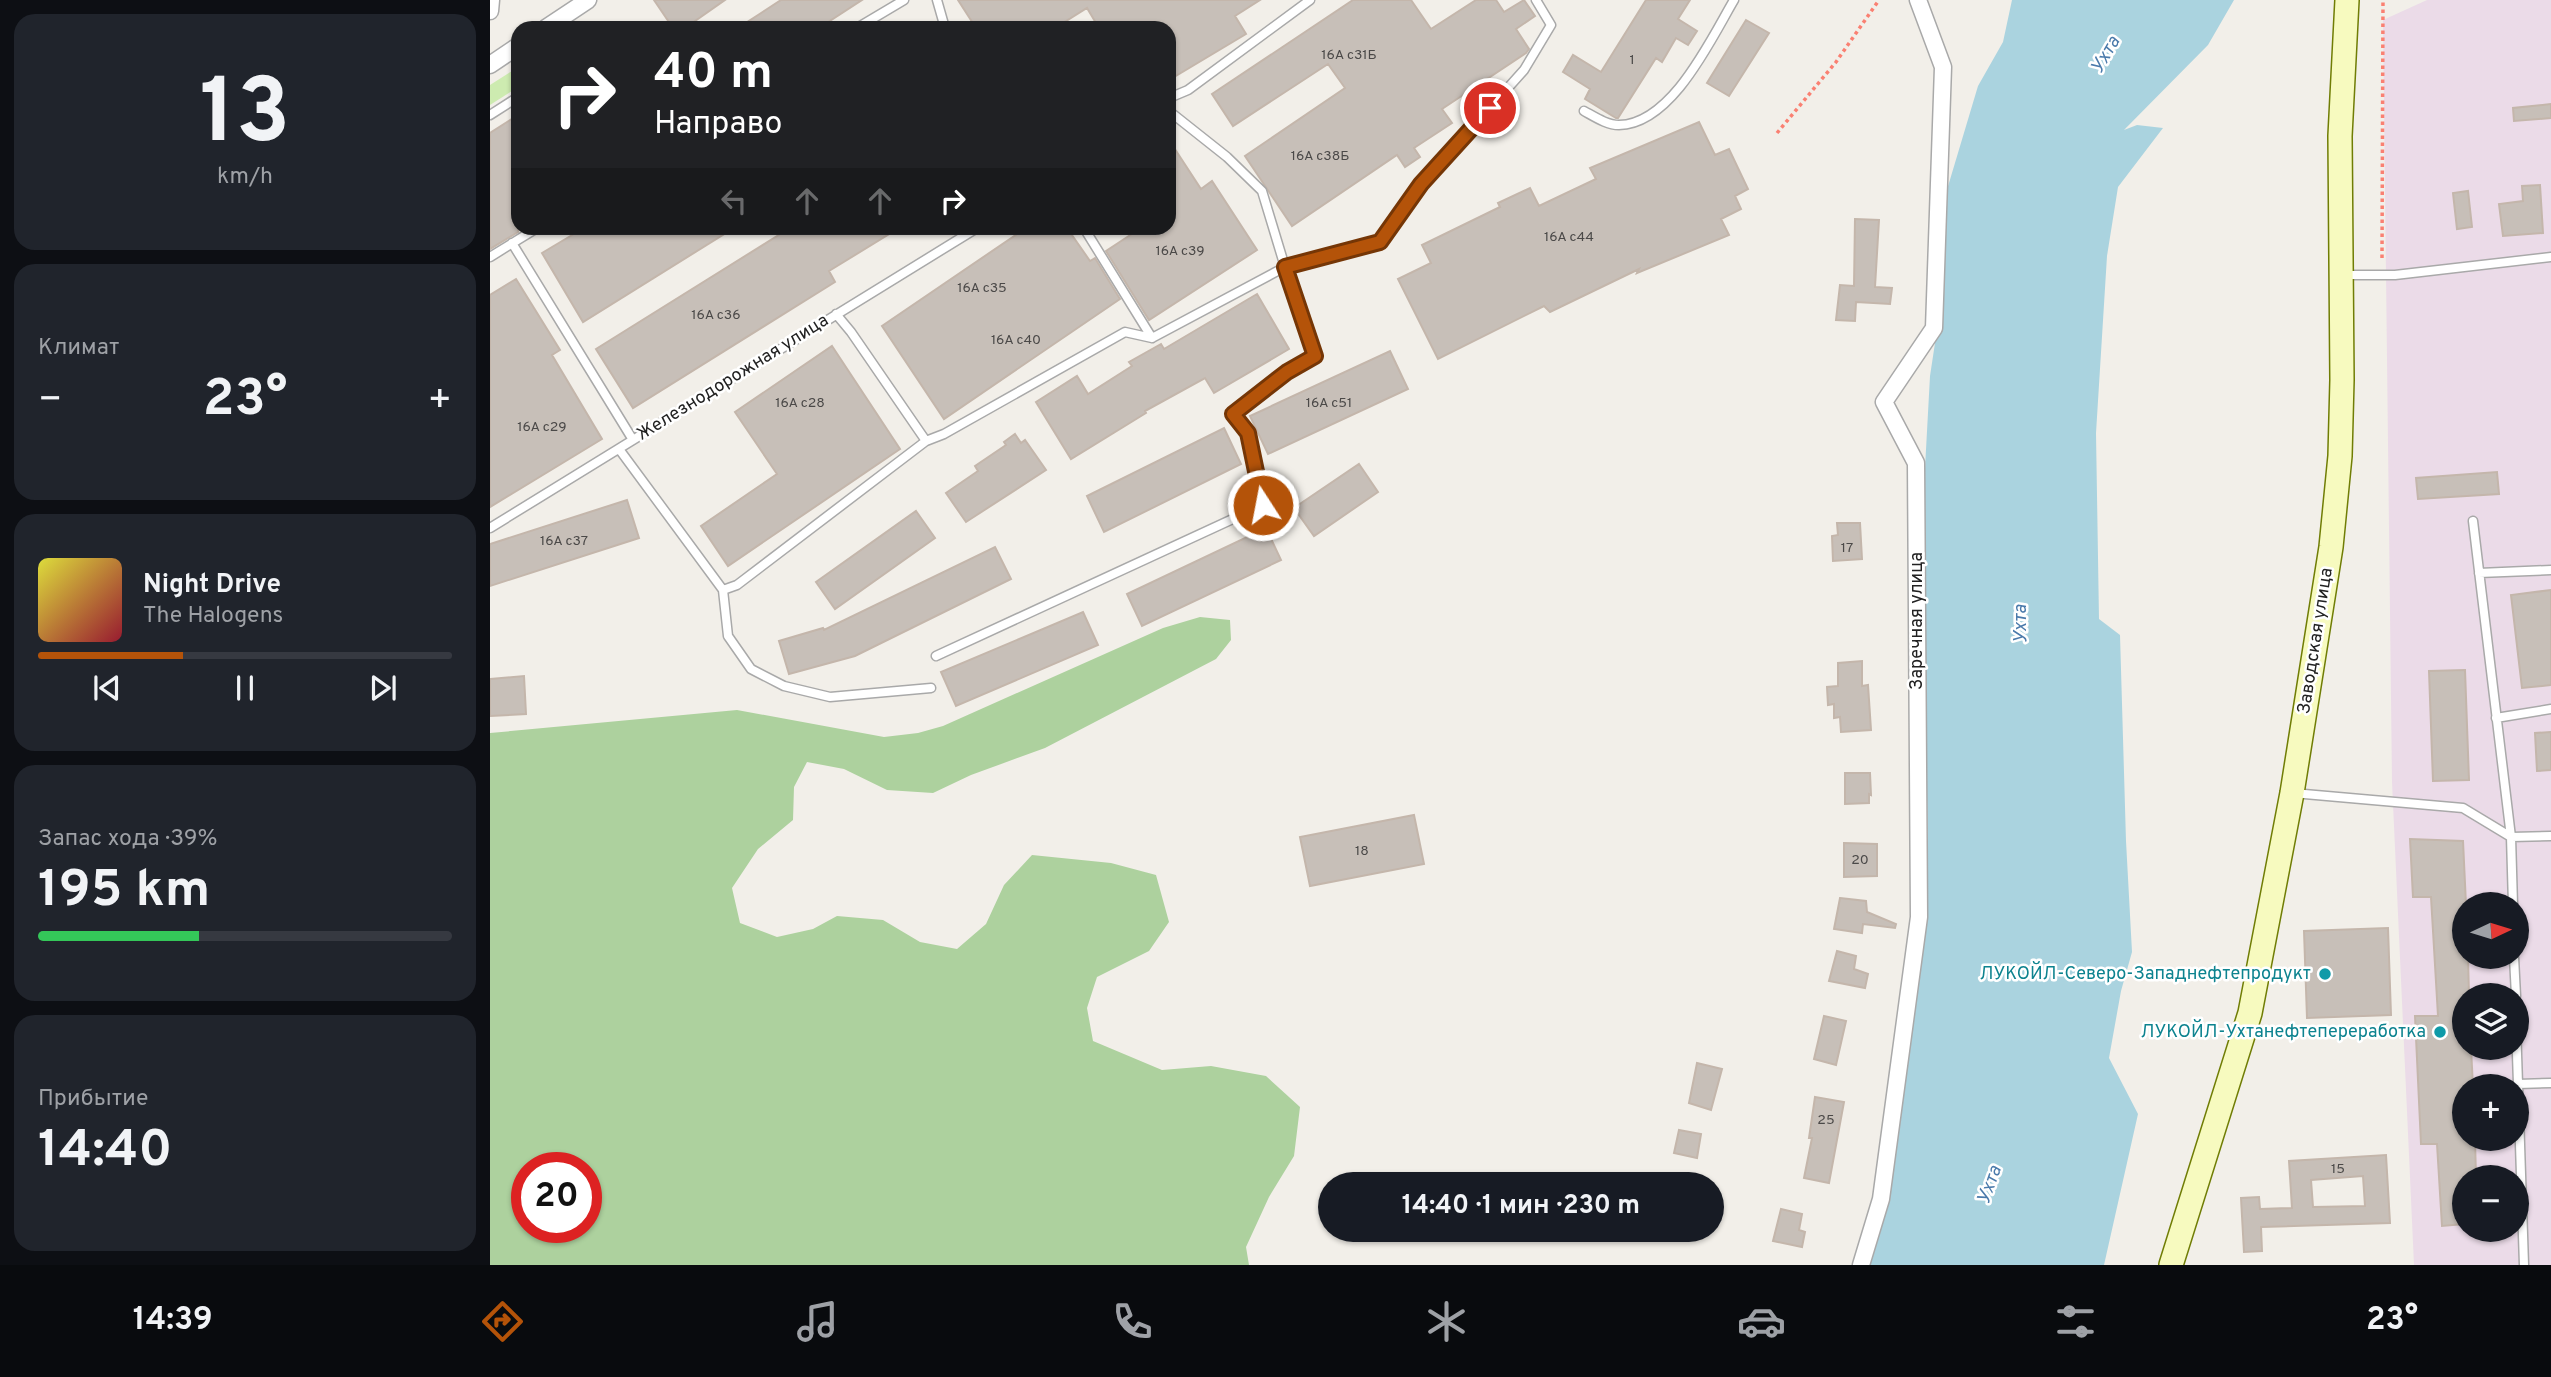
<!DOCTYPE html>
<html lang="ru">
<meta charset="utf-8">
<style>
:root{--surface:#171b24;--page:#20242c;--text:#f1f3f6;--muted:#9ea1a6;--line:#363941;--accent:#b45309}
body{margin:0;font-family:Overpass,sans-serif;background:var(--page);color:var(--text);height:100vh;display:flex;flex-direction:column;font-size:26px;white-space:nowrap}
*{box-sizing:border-box;margin:0}
p{font-size:23px;color:var(--muted)}
.icon{flex:none;width:38px;height:38px;fill:none;stroke:currentColor;stroke-width:2;stroke-linecap:round;stroke-linejoin:round}
.map{position:relative;flex:1;overflow:hidden}
.details{display:flex;flex-direction:column;gap:14px;padding:14px;background:#0d0f14;width:490px}
.details>*{flex:none}
.hud{position:absolute;left:21px;top:21px;width:665px;height:214px;border-radius:21px;box-shadow:0 2px 5px #0004;background:#202124;color:#fff;overflow:hidden}
.needle{width:46px;rotate:86deg}
.buttons{position:absolute;left:1962px;top:892px;display:grid;gap:14px}
.buttons a{display:grid;place-items:center;width:77px;height:77px;border-radius:50%;background:var(--surface);box-shadow:0 2px 5px #0004;font-size:35px}
.speed{position:absolute;left:21px;top:1152px;display:flex;gap:14px;font-size:35px;font-weight:700;text-align:center}
.speed>*{display:grid;place-content:center;width:91px;height:91px;border-radius:50%;background:var(--surface);box-shadow:0 2px 5px #0004;line-height:1}
.speed .limit{border:10px solid #d22;background:#fff;color:#111}
.pin{position:absolute;display:grid;place-items:center;width:60px;height:60px;color:#fff;margin:-30px;border:4px solid #fff;border-radius:50%;box-shadow:0 2px 7px #0007}
.me{position:absolute;width:77px;margin:-38px;rotate:349deg;stroke-linejoin:round;filter:drop-shadow(0 0 5px #0008)}
.turn{display:flex;align-items:center;gap:24px;height:147px;padding:0 28px;font-size:32px}
.turn .icon{width:91px;height:91px;stroke-width:2.5}
.turn b{display:block;font-size:49px;line-height:60px}
.lanes{display:flex;align-items:center;height:66px;padding:0 28px;background:#0003;justify-content:center;gap:35px;direction:ltr}
.lanes .off{opacity:.35}
.big{font-size:52px;font-weight:700;line-height:1.1}
.details .widget{flex:1;display:flex;flex-direction:column;justify-content:center;gap:10px;min-width:0;padding:0 24px;border-radius:21px;background:var(--page)}
.details .dial{align-items:center;gap:0}
.dial b{font-size:91px;line-height:1}
.song{display:flex;align-items:center;gap:21px}
.cover{width:84px;height:84px;border-radius:10px;background:linear-gradient(135deg,hsl(60 70% 55%),hsl(350 70% 35%))}
.played{height:7px;border-radius:4px;background:linear-gradient(90deg,var(--accent) 35%,var(--line) 35%)}
.keys{display:flex;justify-content:space-around;direction:ltr}
.heat{display:flex;justify-content:space-between;align-items:center;font-size:38px;direction:ltr}
.charge{height:10px;border-radius:5px;background:linear-gradient(90deg,#34c759 39%,var(--line) 0)}
.trip{position:absolute;left:828px;top:1172px;width:406px;height:70px;border-radius:35px;background:var(--surface);box-shadow:0 2px 5px #0004;font-weight:700;line-height:70px;text-align:center}
.menu{display:flex;height:112px;justify-content:space-around;align-items:center;background:#090b0e;color:var(--muted)}
.menu .icon{width:49px;height:49px}
.menu .selected{color:var(--accent)}
.menu b{font-size:32px;color:var(--text)}
main{display:flex;flex:1;min-height:0}
.map>svg:first-child{display:block}
.industrial{fill:#ebdbe8;fill-rule:evenodd}
.grass{fill:#cdebb0}
.forest{fill:#add19e;fill-rule:evenodd}
.water{fill:#aad3df}
.building{fill:#c7bfb8;stroke:#c4b6ab;stroke-width:2;fill-rule:evenodd}
.lines{fill:none;stroke-linecap:round;stroke-linejoin:round}
.lane-casing{stroke:#a9a9a9;stroke-width:11}
.street-casing{stroke:#a9a9a9;stroke-width:19}
.secondary-casing{stroke:#707d05;stroke-width:26}
.path{stroke:#fa8072;stroke-width:3.5;stroke-dasharray:3.5 3.5;stroke-linecap:butt}
.lane{stroke:#fff;stroke-width:8}
.street{stroke:#fff;stroke-width:16}
.secondary{stroke:#f7fabf;stroke-width:23}
.route-casing{stroke:#753606;stroke-width:18}
.route{stroke:#b45309;stroke-width:12}
.culture-dot{fill:#0f9aa8;stroke:#fff;stroke-width:2.5}
.labels{text-anchor:middle;dominant-baseline:central;stroke-width:5;stroke-linejoin:round;paint-order:stroke}
.number-label{font-size:14px;fill:#4b4948}
.street-label{font-size:18px;fill:#222;stroke:#fff}
.culture-label{font-size:18px;fill:#0d838f;stroke:#fff;text-anchor:end}
.water-label{font-size:19px;font-style:italic;fill:#4a7aab;stroke:#fff}
</style>
<main>
<section class="details">
<div class="widget dial"><b>13</b><p>km/h</p></div>
<div class="widget"><p>Климат</p>
<div class="heat"><a>−</a><b class="big">23°</b><a>+</a></div>
</div>
<div class="widget">
<div class="song"><i class="cover"></i><div><b>Night Drive</b><p>The Halogens</p></div></div>
<div class="played"></div>
<div class="keys"><svg class="icon" aria-label="previous" viewBox="0 0 24 24"><path d="M18 5L8 12l10 7zM5 5v14"/></svg><svg class="icon" aria-label="pause" viewBox="0 0 24 24"><path d="M8 5v14M16 5v14"/></svg><svg class="icon" aria-label="next" viewBox="0 0 24 24"><path d="M6 5l10 7-10 7zM19 5v14"/></svg></div>
</div>
<div class="widget"><p>Запас хода · 39%</p><b class="big">195 km</b><div class="charge"></div></div>
<div class="widget"><p>Прибытие</p><b class="big">14:40</b></div>
</section>
<div class="map">
<svg width="2061" height="1265" viewBox="0 0 2061 1265">
<rect width="100%" height="100%" fill="#f2efe9"/>
<path class="industrial" d="M 1937,0 L 2061,0 L 2061,1265 L 1924,1265 L 1902,782 L 1893,20 ZM 1974,905 L 2026,905 L 2026,957 L 1974,957 ZM 1974,996 L 2026,996 L 2026,1048 L 1974,1048 ZM 1974,1087 L 2026,1087 L 2026,1139 L 1974,1139 ZM 1974,1178 L 2026,1178 L 2026,1230 L 1974,1230 Z"/>
<path class="grass" d="M 28,67 L 28,87 L 0,105 L 0,85 Z"/>
<path class="forest" d="M 710,617 L 740,620 L 741,640 L 726,659 L 555,748 L 481,775 L 443,793 L 397,790 L 354,769 L 317,762 L 304,787 L 303,820 L 268,849 L 242,888 L 250,923 L 287,937 L 323,929 L 347,916 L 393,920 L 430,942 L 467,949 L 496,924 L 514,885 L 542,855 L 621,863 L 666,875 L 679,922 L 659,951 L 607,977 L 597,1008 L 603,1041 L 672,1070 L 721,1066 L 776,1076 L 810,1107 L 804,1156 L 779,1197 L 756,1247 L 759,1265 L 0,1265 L 0,733 L 247,710 L 394,737 L 428,733 L 453,726 L 673,628 ZM 37,1167 L 96,1167 L 96,1227 L 37,1227 Z"/>
<path class="water" d="M 1522,0 L 1744,0 L 1718,45 L 1634,130 L 1647,125 L 1673,128 L 1628,187 L 1617,256 L 1606,433 L 1609,619 L 1630,635 L 1636,841 L 1642,952 L 1631,991 L 1619,1058 L 1648,1114 L 1614,1265 L 1380,1265 L 1393,1219 L 1436,919 L 1438,837 L 1432,597 L 1435,468 L 1440,376 L 1452,297 L 1456,193 L 1488,86 L 1513,42 Z"/>
<path class="building" d="M 164,0 L 235,0 L 195,28 L 183,28 Z
M 291,0 L 372,0 L 329,28 L 248,28 Z
M 468,0 L 770,0 L 745,16 L 756,34 L 679,80 L 679,28 L 609,28 L 597,8 L 565,28 L 486,28 Z
M 863,0 L 921,0 L 941,29 L 986,0 L 1006,0 L 1014,12 L 1034,0 L 1045,16 L 1026,29 L 1039,49 L 1036,53 L 952,109 L 962,123 L 924,148 L 930,157 L 915,167 L 907,155 L 802,226 L 755,156 L 855,88 L 838,64 L 743,126 L 722,94 Z
M 1156,0 L 1200,0 L 1188,19 L 1207,31 L 1198,45 L 1186,38 L 1172,62 L 1166,58 L 1128,118 L 1126,118 L 1095,99 L 1100,89 L 1073,72 L 1083,55 L 1111,72 Z
M 1256,20 L 1279,33 L 1239,96 L 1217,83 Z
M 2061,104 L 2061,118 L 2024,121 L 2023,108 Z
M 28,115 L 28,232 L 0,249 L 0,133 Z
M 1209,122 L 1225,155 L 1239,149 L 1258,189 L 1245,196 L 1251,209 L 1231,219 L 1239,235 L 1147,273 L 1149,269 L 1060,312 L 1054,306 L 948,359 L 908,279 L 941,263 L 932,245 L 1010,207 L 1008,203 L 1040,188 L 1049,206 L 1106,179 L 1100,168 Z
M 679,140 L 711,189 L 722,181 L 767,250 L 659,320 L 616,251 L 651,228 L 679,228 Z
M 2050,185 L 2053,233 L 2013,236 L 2009,204 L 2033,201 L 2032,186 Z
M 1978,191 L 1982,227 L 1967,229 L 1963,193 Z
M 1365,219 L 1389,220 L 1385,287 L 1402,288 L 1400,304 L 1366,302 L 1365,321 L 1346,320 L 1350,285 L 1364,286 Z
M 94,228 L 244,228 L 93,322 L 52,253 Z
M 300,228 L 409,228 L 339,271 L 345,282 L 143,408 L 106,349 Z
M 536,228 L 577,228 L 600,261 L 605,258 L 630,299 L 454,419 L 392,326 Z
M 26,279 L 70,350 L 62,355 L 112,439 L 0,507 L 0,295 Z
M 767,294 L 799,349 L 724,393 L 715,378 L 655,411 L 656,413 L 581,459 L 546,402 L 587,376 L 598,394 L 642,366 L 639,362 L 671,344 L 674,349 Z
M 342,346 L 410,449 L 238,566 L 211,526 L 287,474 L 245,412 Z
M 900,351 L 918,389 L 778,454 L 760,416 Z
M 734,428 L 751,464 L 614,532 L 597,496 Z
M 525,434 L 531,443 L 535,440 L 556,470 L 476,522 L 456,493 L 488,471 L 485,466 L 516,445 L 514,442 Z
M 869,464 L 888,492 L 824,536 L 804,508 Z
M 2007,472 L 2009,494 L 1928,499 L 1926,478 Z
M 137,500 L 149,538 L 0,586 L 0,544 Z
M 426,511 L 445,538 L 345,609 L 326,582 Z
M 1347,523 L 1370,523 L 1372,559 L 1343,561 L 1342,536 L 1348,535 Z
M 776,528 L 791,560 L 652,626 L 637,594 Z
M 505,547 L 521,579 L 365,656 L 299,674 L 289,641 L 333,628 L 334,630 Z
M 2061,590 L 2061,685 L 2032,688 L 2021,595 Z
M 593,612 L 608,645 L 466,706 L 451,672 Z
M 1372,661 L 1372,686 L 1378,685 L 1381,730 L 1351,732 L 1350,717 L 1344,718 L 1344,704 L 1338,705 L 1337,687 L 1348,686 L 1348,663 Z
M 1975,670 L 1979,780 L 1943,781 L 1939,671 Z
M 34,676 L 36,714 L 0,716 L 0,679 Z
M 2061,732 L 2061,770 L 2047,771 L 2045,733 Z
M 1355,773 L 1380,773 L 1381,795 L 1379,794 L 1379,803 L 1355,804 Z
M 924,815 L 934,864 L 820,886 L 810,837 Z
M 1920,839 L 1973,841 L 1976,905 L 1974,957 L 1978,957 L 1979,996 L 1974,996 L 1974,1048 L 1981,1048 L 1983,1087 L 1974,1087 L 1974,1139 L 1985,1139 L 1986,1178 L 1974,1178 L 1974,1224 L 1952,1226 L 1947,1144 L 1931,1144 L 1925,1016 L 1948,1016 L 1941,897 L 1923,897 Z
M 1354,843 L 1387,844 L 1387,876 L 1354,877 Z
M 1350,898 L 1376,901 L 1377,912 L 1406,924 L 1405,928 L 1373,924 L 1372,933 L 1344,929 Z
M 1898,928 L 1901,1015 L 1817,1018 L 1814,931 Z
M 1347,951 L 1366,956 L 1364,969 L 1378,974 L 1375,988 L 1339,981 Z
M 1334,1016 L 1356,1021 L 1346,1065 L 1324,1059 Z
M 1207,1063 L 1232,1069 L 1221,1110 L 1199,1103 Z
M 1325,1097 L 1354,1102 L 1339,1183 L 1314,1178 L 1322,1138 L 1319,1138 Z
M 1189,1130 L 1211,1134 L 1207,1158 L 1184,1153 Z
M 1896,1155 L 1900,1223 L 1771,1227 L 1772,1251 L 1754,1252 L 1751,1198 L 1769,1197 L 1770,1209 L 1802,1208 L 1799,1161 ZM 1873,1176 L 1875,1206 L 1823,1207 L 1821,1180 Z
M 1291,1209 L 1312,1214 L 1309,1230 L 1315,1232 L 1312,1247 L 1283,1241 Z"/>
<g class="lines">
<defs>
<path id="lane" d="M 447,0 L 455,28
M 367,28 L 414,0
M 679,98 L 698,90 L 820,0
M 1094,111 C 1105,117 1117,125 1129,125 C 1182,124 1221,39 1244,0
M 0,115 L 28,97
M 594,228 L 662,338 L 795,267 L 772,191 L 737,157 L 679,111
M 22,243 L 143,440
M 0,257 L 47,228
M 1852,275 L 1905,275 L 2061,257
M 436,441 L 454,434 L 635,332 L 662,338
M 129,449 L 233,590 L 247,585 L 436,441 L 361,332 L 346,314
M 1983,521 L 2021,837 L 2023,905
M 0,528 L 487,228
M 1989,573 L 2061,570
M 233,590 L 238,636 L 261,669 L 294,686 L 340,697 L 441,688
M 446,656 L 773,505 L 759,433 L 743,414 L 797,371 L 825,356 L 795,267 L 890,242 L 931,185 L 1034,70 L 1061,25 L 1046,0
M 2006,718 L 2061,709
M 1803,793 L 1973,808 L 2021,837 L 2061,836
M 2024,957 L 2026,996
M 2026,1024 L 2034,1265
M 2028,1084 L 2061,1083"/>
<path id="street" d="M 0,11 L 1,0
M 56,28 L 98,0
M 0,65 L 28,46
M 1371,1265 L 1391,1199 L 1429,917 L 1426,463 L 1394,402 L 1444,328 L 1453,67 L 1428,0"/>
<path id="secondary" d="M 1681,1265 L 1760,1013 L 1802,793 L 1841,547 L 1850,456 L 1852,380 L 1850,136 L 1857,0"/>
</defs>
<use href="#lane" class="lane-casing"/>
<use href="#street" class="street-casing"/>
<use href="#secondary" class="secondary-casing"/>
<path class="path" d="M 1287,133 L 1346,62 L 1389,0
M 1892,258 L 1893,0"/>
<use href="#lane" class="lane"/>
<use href="#street" class="street"/>
<use href="#secondary" class="secondary"/>
</g>
<g class="lines">
<defs>
<path id="route" d="M 773,505 L 758,433 L 743,414 L 797,372 L 825,356 L 795,267 L 890,242 L 931,184 L 1000,108"/>
</defs>
<use href="#route" class="route-casing"/>
<use href="#route" class="route"/>
</g>
<g class="culture-dot">
<circle cx="1835" cy="974" r="7"/>
<circle cx="1950" cy="1032" r="7"/>
</g>
<g class="labels">
<g class="number-label">
<text x="859" y="55">16А с31Б</text>
<text x="1142" y="60">1</text>
<text x="830" y="156">16А с38Б</text>
<text x="1079" y="237">16А с44</text>
<text x="690" y="251">16А с39</text>
<text x="492" y="288">16А с35</text>
<text x="226" y="315">16А с36</text>
<text x="526" y="340">16А с40</text>
<text x="310" y="403">16А с28</text>
<text x="839" y="403">16А с51</text>
<text x="52" y="427">16А с29</text>
<text x="74" y="541">16А с37</text>
<text x="1357" y="548">17</text>
<text x="872" y="851">18</text>
<text x="1370" y="860">20</text>
<text x="1336" y="1120">25</text>
<text x="1848" y="1169">15</text>
</g>
<g class="street-label">
<text transform="translate(243 378) rotate(-32)">Железнодорожная улица</text>
<text transform="translate(1427 621) rotate(-90)">Заречная улица</text>
<text transform="translate(1826 641) rotate(-81)">Заводская улица</text>
</g>
<g class="culture-label">
<text x="1821" y="974">ЛУКОЙЛ-Северо-Западнефтепродукт</text>
<text x="1936" y="1032">ЛУКОЙЛ-Ухтанефтепереработка</text>
</g>
<g class="water-label">
<text transform="translate(1616 55) rotate(-60)">Ухта</text>
<text transform="translate(1531 624) rotate(-90)">Ухта</text>
<text transform="translate(1500 1185) rotate(-71)">Ухта</text>
</g>
</g>
</svg>
<div class="buttons">
<a><svg class="needle" viewBox="-14 -14 28 28"><path d="M0-13l5 13h-10z" fill="#e53935"/><path d="M0 13l5-13h-10z" fill="#9ea1a6"/></svg></a>
<a><svg class="icon" aria-label="layers" viewBox="0 0 24 24"><path d="M12 4l9 5-9 5-9-5zM3 14l9 5 9-5"/></svg></a>
<a>+</a>
<a>−</a>
</div>
<div class="speed"><div class="limit">20</div></div>
<div class="pin" style="left:1000px;top:108px;background:#d93025"><svg class="icon" aria-label="arrive" viewBox="0 0 24 24"><path d="M6 21V4h12l-3 4 3 4H6"/></svg></div>
<svg class="me" style="left:773px;top:505px" viewBox="-20 -20 40 40"><circle r="17" fill="#b45309" stroke="#fff" stroke-width="3"/><path d="M0-11L8 9 0 5-8 9z" fill="#fff"/></svg>
<div class="trip">14:40 · 1 мин · 230 m</div>
<div class="hud">
<div class="turn"><svg class="icon" aria-label="right" viewBox="0 0 24 24"><path d="M7 20v-9h11M14 6l5 5-5 5"/></svg><div><b>40 m</b>Направо</div></div>
<div class="lanes"><svg class="icon off" aria-label="left" viewBox="0 0 24 24"><path d="M17 20v-9H6M10 6l-5 5 5 5"/></svg><svg class="icon off" aria-label="ahead" viewBox="0 0 24 24"><path d="M12 20V5M6 11l6-6 6 6"/></svg><svg class="icon off" aria-label="ahead" viewBox="0 0 24 24"><path d="M12 20V5M6 11l6-6 6 6"/></svg><svg class="icon" aria-label="right" viewBox="0 0 24 24"><path d="M7 20v-9h11M14 6l5 5-5 5"/></svg></div>
</div>
</div>
</main>
<nav class="menu">
<b>14:39</b>
<svg class="icon selected" aria-label="directions" viewBox="0 0 24 24"><path d="M12 3l9 9-9 9-9-9zM9 14v-3h6M13 9l2 2-2 2"/></svg>
<svg class="icon" aria-label="music" viewBox="0 0 24 24"><path d="M9 18V5l10-2v13"/><circle cx="6" cy="18" r="3"/><circle cx="16" cy="16" r="3"/></svg>
<svg class="icon" aria-label="phone" viewBox="0 0 24 24"><path d="M5 4h4l2 5-3 2q2 4 5 5l2-3 5 2v4C11 20 4 13 5 4z"/></svg>
<svg class="icon" aria-label="climate" viewBox="0 0 24 24"><path d="M12 3v18M4 7l16 10M4 17L20 7"/></svg>
<svg class="icon" aria-label="car" viewBox="0 0 24 24"><path d="M5 17H2v-5l4-1 3-4h7l3 4 3 1v5h-3M9 17h6M6 11h13"/><circle cx="7" cy="17" r="2"/><circle cx="17" cy="17" r="2"/></svg>
<svg class="icon" aria-label="filters" viewBox="0 0 24 24"><path d="M4 7h16M4 17h16"/><circle cx="9" cy="7" r="2"/><circle cx="15" cy="17" r="2"/></svg>
<b>23°</b>
</nav>
